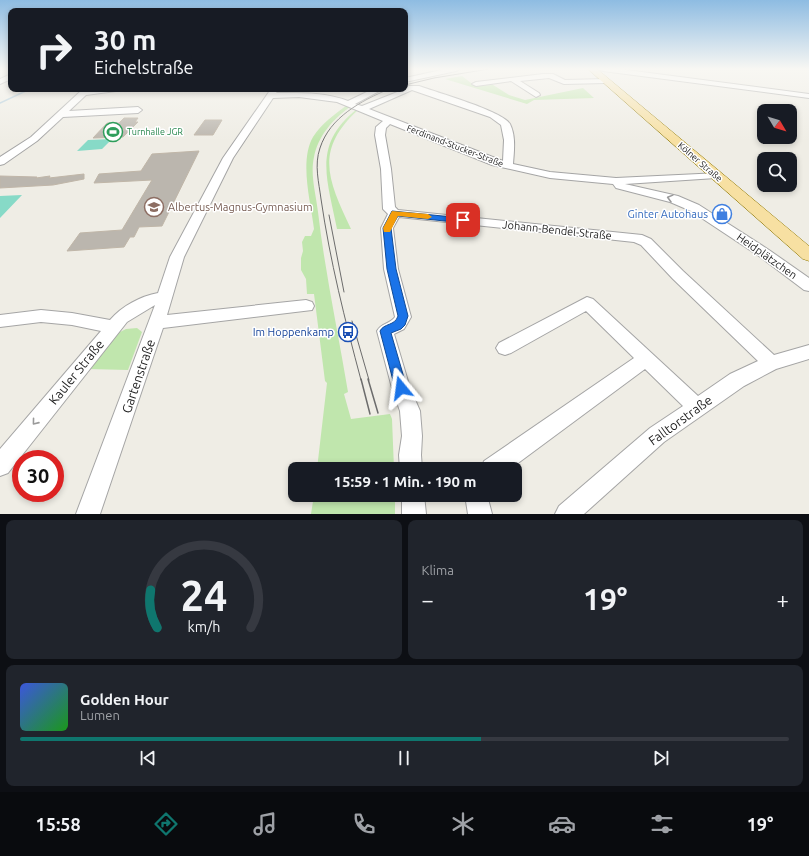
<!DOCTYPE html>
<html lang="de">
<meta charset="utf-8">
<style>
:root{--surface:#171b24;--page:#20242c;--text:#f1f3f6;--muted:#9ea1a6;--line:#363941;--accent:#0f766e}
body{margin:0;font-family:Ubuntu,sans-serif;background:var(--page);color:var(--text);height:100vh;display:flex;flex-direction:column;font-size:15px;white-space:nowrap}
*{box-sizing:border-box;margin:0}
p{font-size:13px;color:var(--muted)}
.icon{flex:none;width:22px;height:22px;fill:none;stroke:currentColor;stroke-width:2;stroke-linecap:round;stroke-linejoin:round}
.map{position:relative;height:514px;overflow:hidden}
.details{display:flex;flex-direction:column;gap:6px;padding:6px;background:#0d0f14;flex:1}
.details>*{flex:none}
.guide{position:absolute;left:8px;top:8px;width:400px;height:84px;border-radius:8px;box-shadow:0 2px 6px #0003;background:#171b24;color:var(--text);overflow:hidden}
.needle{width:26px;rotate:128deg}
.tools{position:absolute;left:757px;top:104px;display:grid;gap:8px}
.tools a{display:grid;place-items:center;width:40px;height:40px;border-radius:8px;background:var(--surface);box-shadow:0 2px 6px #0003;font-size:20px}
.speed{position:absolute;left:12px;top:450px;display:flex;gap:8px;font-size:20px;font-weight:700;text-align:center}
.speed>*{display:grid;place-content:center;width:52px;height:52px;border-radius:50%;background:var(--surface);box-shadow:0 2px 6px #0003;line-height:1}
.speed .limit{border:6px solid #d22;background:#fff;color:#111}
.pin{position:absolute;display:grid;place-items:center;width:34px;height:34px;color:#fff;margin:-17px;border-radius:8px;box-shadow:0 2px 6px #0006}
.me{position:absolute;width:44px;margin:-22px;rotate:344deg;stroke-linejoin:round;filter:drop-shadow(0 0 3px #0008)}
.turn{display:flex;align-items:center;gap:14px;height:84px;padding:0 20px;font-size:18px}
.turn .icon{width:52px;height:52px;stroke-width:2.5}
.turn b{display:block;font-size:28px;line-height:34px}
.big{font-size:30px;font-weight:600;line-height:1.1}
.details .card{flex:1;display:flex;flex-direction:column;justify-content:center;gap:6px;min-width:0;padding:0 14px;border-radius:8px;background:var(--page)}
.details .dial{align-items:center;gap:0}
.dial svg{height:104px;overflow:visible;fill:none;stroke:var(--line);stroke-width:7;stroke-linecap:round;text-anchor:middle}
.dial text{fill:var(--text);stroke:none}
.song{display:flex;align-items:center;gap:12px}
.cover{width:48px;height:48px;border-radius:6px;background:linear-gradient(135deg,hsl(230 70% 55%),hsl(120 70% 35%))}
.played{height:4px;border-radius:2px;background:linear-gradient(90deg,var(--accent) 60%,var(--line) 60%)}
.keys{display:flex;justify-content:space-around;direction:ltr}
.heat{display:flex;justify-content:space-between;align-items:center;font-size:22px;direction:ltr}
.details .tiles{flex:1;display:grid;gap:6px;grid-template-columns:1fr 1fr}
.card:last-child{grid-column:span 2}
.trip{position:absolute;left:288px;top:462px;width:234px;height:40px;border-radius:8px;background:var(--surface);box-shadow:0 2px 6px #0003;font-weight:600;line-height:40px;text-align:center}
.dock{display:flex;height:64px;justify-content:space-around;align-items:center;background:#090b0e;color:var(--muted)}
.dock .icon{width:28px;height:28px}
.dock .on{color:var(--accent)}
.dock b{font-size:18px;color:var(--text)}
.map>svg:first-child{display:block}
.grass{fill:#c0e6ad}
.pitch{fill:#87dac7}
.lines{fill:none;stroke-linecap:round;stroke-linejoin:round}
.stream{stroke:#a8c7da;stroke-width:1.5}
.building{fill:#bbb6ae;stroke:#c0b6a8}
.minor-casing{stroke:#a5a5a5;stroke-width:2}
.major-casing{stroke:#917a07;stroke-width:1}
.minor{fill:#fff;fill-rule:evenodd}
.major{fill:#f7e0a2;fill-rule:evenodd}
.tram-far1{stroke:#6c6c6c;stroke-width:1}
.tram{stroke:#6c6c6c;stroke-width:1.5}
.oneway{stroke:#9a9a9a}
.route{fill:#1a73e8;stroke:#114b97}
.slow{fill:#f59e0b}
.labels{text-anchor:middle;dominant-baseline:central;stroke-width:3;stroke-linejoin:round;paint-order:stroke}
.far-leisure-label{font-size:9px;fill:#27864d;stroke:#fff;text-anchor:start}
.far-street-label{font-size:9px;fill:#1e1e1e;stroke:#fff}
.education-label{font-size:11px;fill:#785e54;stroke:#fff;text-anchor:start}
.shop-label{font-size:11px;fill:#366cbe;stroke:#fff;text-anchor:end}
.street-label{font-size:11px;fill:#1e1e1e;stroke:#fff}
.transit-label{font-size:11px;fill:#164399;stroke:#fff;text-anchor:end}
.near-street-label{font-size:13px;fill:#1e1e1e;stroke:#fff}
</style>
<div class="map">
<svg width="809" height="514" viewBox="0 0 809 514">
<rect width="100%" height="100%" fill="#efede5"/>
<path class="grass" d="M 462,76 L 475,86 L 491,85 L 490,83 L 509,95 L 525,100 L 583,88 L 594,98 L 534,100 L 527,104 L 445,79 Z
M 347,105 L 350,107 C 333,119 318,136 314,157 C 310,175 316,194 318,212 C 325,272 338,332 348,392 L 344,394 L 351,419 L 390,414 L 392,419 L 394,469 L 317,469 L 327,383 L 325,381 L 314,294 L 307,294 L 306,279 L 301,270 L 301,258 L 303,251 L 302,242 L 305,236 L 311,236 L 314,229 C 311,203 299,161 313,137 C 321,124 335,114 347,105 Z
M 357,109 L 358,110 C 313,151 329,182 351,229 L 337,229 C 328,181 311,145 357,109 Z
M 137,328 L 142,332 L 128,370 L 88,369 L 116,334 L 126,329 Z
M 314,495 L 395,495 L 395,514 L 311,514 Z"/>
<path class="pitch" d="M 112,139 L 102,149 L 77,151 L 88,140 Z
M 22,195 L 0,218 L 0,196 Z"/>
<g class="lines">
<path class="stream" d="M 0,103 L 30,89"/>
</g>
<path class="building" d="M 124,118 L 138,118 L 135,122 L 138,122 L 123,137 L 93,138 L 107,123 L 119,123 Z
M 205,120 L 222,120 L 213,135 L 194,135 Z
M 199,151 L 162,226 L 139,227 L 134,237 L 130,237 L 124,247 L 67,251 L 80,233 L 122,230 L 152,180 L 94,183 L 99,174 L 141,171 L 152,154 Z
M 84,174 L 84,179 L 53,185 L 0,188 L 0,176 L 37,177 L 36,178 L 50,176 L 49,178 Z"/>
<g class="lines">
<defs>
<path id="minor" d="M 446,69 L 460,69 L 456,71 L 405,82 L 405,78 Z
M 599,69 L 619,69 L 809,94 L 809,98 L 603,71 Z
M 11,74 L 11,79 L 0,84 L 0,79 Z
M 543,74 L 553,74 L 565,80 L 605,79 L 609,81 L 605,83 L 564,84 L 549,78 L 520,81 L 539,93 L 540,95 L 536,97 L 511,81 L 476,86 L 472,84 L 476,82 Z
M 408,86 L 419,86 C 435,92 503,111 510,124 C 516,136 514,151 513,164 L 550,172 L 616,178 L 720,173 L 722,175 L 716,178 L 625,184 L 678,196 L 699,205 L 769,250 L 809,278 L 809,291 L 804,290 L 759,256 L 691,211 L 670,202 L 616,188 L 613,184 L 550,178 L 492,165 L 390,124 L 386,128 L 385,135 L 391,169 L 395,207 L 398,210 L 642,235 L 651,239 L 683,271 L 774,355 L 809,345 L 809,359 L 776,369 L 744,386 L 664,442 L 584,514 L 555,514 L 559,506 L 650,428 L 683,406 L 645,369 L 510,469 L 481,469 L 484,461 L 634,358 L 586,311 L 511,353 L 505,355 L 499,353 L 496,348 L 499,343 L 587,297 L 593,299 L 698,396 L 730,374 L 758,361 L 673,279 L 641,245 L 634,242 L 399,217 L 393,228 L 398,269 L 411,317 L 404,329 L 394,334 L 410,388 L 420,411 L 422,436 L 421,455 L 422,469 L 400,469 L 399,455 L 402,436 L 400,411 L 392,388 L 377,331 C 381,323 390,324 395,317 L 384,269 L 381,228 L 388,214 L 383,209 L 381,169 L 375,135 L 376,127 L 383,121 L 337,102 L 299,97 L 273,98 L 233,158 L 184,257 L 167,315 L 306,300 L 312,302 L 314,306 L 312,310 L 163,328 L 100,514 L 76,514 L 155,305 L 127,322 L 8,473 L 0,476 L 0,449 L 101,331 L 72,325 L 41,322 L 0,327 L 0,315 L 41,310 L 72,313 L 110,320 C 122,306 141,296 158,293 L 170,257 L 223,158 L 271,89 L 279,89 L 276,93 C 299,93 326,92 348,101 L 373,89 L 383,89 L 355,104 L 362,106 L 405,89 ZM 412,90 L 490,117 L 501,125 L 504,140 L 503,161 L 369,109 Z
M 83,89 L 120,89 L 116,91 L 86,95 L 69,111 L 138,107 L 142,110 L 138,113 L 63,117 L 37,141 L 4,164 L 0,165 L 0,157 L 31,137 Z
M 402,495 L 424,495 L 426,514 L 402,514 Z
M 465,495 L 487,495 L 492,514 L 468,514 Z"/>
<path id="major" d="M 588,69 L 597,69 L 809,246 L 809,261 L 803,259 Z"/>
</defs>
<use href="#minor" class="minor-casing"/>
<use href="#major" class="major-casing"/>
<use href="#minor" class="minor"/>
<use href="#major" class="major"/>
<path class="tram-far1" d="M 405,85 L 434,78 L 489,69
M 329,215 L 344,292
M 352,321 L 369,380
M 361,380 C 345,320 330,261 321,199 C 319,183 314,165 320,148 C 330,117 361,101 389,89"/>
<path class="tram" d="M 361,379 L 370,414
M 368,379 L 378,413"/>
</g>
<defs><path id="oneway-chevron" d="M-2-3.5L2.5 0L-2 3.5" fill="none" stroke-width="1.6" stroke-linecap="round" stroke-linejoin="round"/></defs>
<g class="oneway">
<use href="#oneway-chevron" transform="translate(670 198) rotate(-165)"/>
<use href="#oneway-chevron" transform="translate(35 422) rotate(129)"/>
</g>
<linearGradient id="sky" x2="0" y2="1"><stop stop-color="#8ebce2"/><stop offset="0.49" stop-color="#f8f7f3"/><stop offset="1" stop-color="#f8f7f3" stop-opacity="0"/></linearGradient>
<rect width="809" height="141" fill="url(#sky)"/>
<path class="route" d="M 392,211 L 463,218 L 468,220 L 463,223 L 398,216 L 391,228 L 396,269 L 408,316 L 405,325 L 401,329 L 391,333 L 407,388 L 405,392 L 401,394 L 397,392 L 395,388 L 380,331 C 384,323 395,326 398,316 L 387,269 L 383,228 Z"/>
<path class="slow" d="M 392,211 L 428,214 L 432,217 L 428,219 L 398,216 L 390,232 L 384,232 L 383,228 Z"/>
<defs>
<symbol id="stadium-ring" viewBox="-11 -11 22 22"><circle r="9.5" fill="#fff" stroke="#2e9e5b" stroke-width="1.5"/><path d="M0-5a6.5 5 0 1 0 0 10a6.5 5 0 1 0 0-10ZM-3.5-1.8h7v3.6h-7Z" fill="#2e9e5b"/></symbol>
<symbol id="school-ring" viewBox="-11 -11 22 22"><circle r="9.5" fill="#fff" stroke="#8d6e63" stroke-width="1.5"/><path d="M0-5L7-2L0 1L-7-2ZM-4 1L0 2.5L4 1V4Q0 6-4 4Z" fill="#8d6e63"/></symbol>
<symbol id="shop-ring" viewBox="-11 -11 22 22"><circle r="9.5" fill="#fff" stroke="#3f7fe0" stroke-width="1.5"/><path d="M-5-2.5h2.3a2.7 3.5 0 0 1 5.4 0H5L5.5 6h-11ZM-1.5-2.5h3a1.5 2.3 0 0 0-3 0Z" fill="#3f7fe0"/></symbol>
<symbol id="bus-ring" viewBox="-11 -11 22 22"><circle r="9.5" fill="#fff" stroke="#1a4fb4" stroke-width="1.5"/><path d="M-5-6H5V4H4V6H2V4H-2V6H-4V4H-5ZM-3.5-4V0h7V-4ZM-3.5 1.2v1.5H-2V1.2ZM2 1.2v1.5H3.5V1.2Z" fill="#1a4fb4"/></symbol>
</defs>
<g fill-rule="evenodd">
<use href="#stadium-ring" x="102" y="121" width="22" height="22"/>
<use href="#school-ring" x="143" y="196" width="22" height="22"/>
<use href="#shop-ring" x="711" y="203" width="22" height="22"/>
<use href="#bus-ring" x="337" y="321" width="22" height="22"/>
</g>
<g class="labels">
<g class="far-leisure-label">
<text x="127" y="132">Turnhalle JGR</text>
</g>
<g class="far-street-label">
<text transform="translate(455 146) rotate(21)">Ferdinand-Stucker-Straße</text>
<text transform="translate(700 162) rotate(41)">Kölner Straße</text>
</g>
<g class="education-label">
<text x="168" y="207">Albertus-Magnus-Gymnasium</text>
</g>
<g class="shop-label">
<text x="708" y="214">Ginter Autohaus</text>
</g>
<g class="street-label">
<text transform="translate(557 230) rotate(6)">Johann-Bendel-Straße</text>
<text transform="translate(767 256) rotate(35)">Heidplätzchen</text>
</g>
<g class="transit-label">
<text x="334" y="332">Im Hoppenkamp</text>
</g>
<g class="near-street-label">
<text transform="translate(76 372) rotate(-51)">Kauler Straße</text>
<text transform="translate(138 376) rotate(-71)">Gartenstraße</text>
<text transform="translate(680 420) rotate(-36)">Falltorstraße</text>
</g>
</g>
</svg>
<div class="tools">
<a><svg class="needle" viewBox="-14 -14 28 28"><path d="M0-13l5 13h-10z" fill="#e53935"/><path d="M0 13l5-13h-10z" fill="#9ea1a6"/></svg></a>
<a><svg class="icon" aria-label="search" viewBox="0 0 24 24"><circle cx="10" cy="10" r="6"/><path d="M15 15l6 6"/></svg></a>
</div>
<div class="speed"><div class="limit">30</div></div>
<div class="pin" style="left:463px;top:220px;background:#d93025"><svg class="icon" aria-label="arrive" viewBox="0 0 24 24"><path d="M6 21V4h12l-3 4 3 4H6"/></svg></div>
<svg class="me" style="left:401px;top:388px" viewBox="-20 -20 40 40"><path d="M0-17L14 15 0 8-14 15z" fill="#1a73e8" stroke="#fff" stroke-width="4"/></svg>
<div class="trip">15:59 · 1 Min. · 190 m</div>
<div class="guide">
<div class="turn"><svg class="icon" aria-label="right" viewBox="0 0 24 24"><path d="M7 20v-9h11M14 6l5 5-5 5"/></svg><div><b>30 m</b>Eichelstraße</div></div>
</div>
</div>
<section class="details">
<div class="tiles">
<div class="card dial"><svg viewBox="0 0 100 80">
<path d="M14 69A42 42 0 1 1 86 69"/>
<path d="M14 69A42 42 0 0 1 9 40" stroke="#0f766e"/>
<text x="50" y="56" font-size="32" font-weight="700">24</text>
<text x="50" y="72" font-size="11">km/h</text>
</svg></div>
<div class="card"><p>Klima</p>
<div class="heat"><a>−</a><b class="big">19°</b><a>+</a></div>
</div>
<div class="card">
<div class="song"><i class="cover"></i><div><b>Golden Hour</b><p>Lumen</p></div></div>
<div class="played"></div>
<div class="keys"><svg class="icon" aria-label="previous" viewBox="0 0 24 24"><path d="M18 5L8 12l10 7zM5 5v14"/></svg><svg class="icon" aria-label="pause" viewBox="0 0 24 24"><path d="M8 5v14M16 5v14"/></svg><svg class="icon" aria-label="next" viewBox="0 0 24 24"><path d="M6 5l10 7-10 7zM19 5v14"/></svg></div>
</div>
</div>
</section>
<nav class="dock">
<b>15:58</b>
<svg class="icon on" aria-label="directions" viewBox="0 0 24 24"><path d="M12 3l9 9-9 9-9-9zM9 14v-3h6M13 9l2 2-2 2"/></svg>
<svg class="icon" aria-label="music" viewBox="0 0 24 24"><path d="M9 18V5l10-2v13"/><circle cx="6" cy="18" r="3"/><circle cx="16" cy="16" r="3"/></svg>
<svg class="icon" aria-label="phone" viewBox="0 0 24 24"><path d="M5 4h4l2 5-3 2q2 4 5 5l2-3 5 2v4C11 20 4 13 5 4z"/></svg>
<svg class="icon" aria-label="climate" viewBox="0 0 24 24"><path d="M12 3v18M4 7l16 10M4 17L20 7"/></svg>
<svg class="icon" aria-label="car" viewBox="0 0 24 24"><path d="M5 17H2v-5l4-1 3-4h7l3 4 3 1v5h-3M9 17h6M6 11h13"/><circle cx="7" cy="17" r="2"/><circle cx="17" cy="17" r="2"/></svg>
<svg class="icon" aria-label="filters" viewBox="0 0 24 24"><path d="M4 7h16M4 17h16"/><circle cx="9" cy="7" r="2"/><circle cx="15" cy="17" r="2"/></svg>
<b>19°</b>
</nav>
